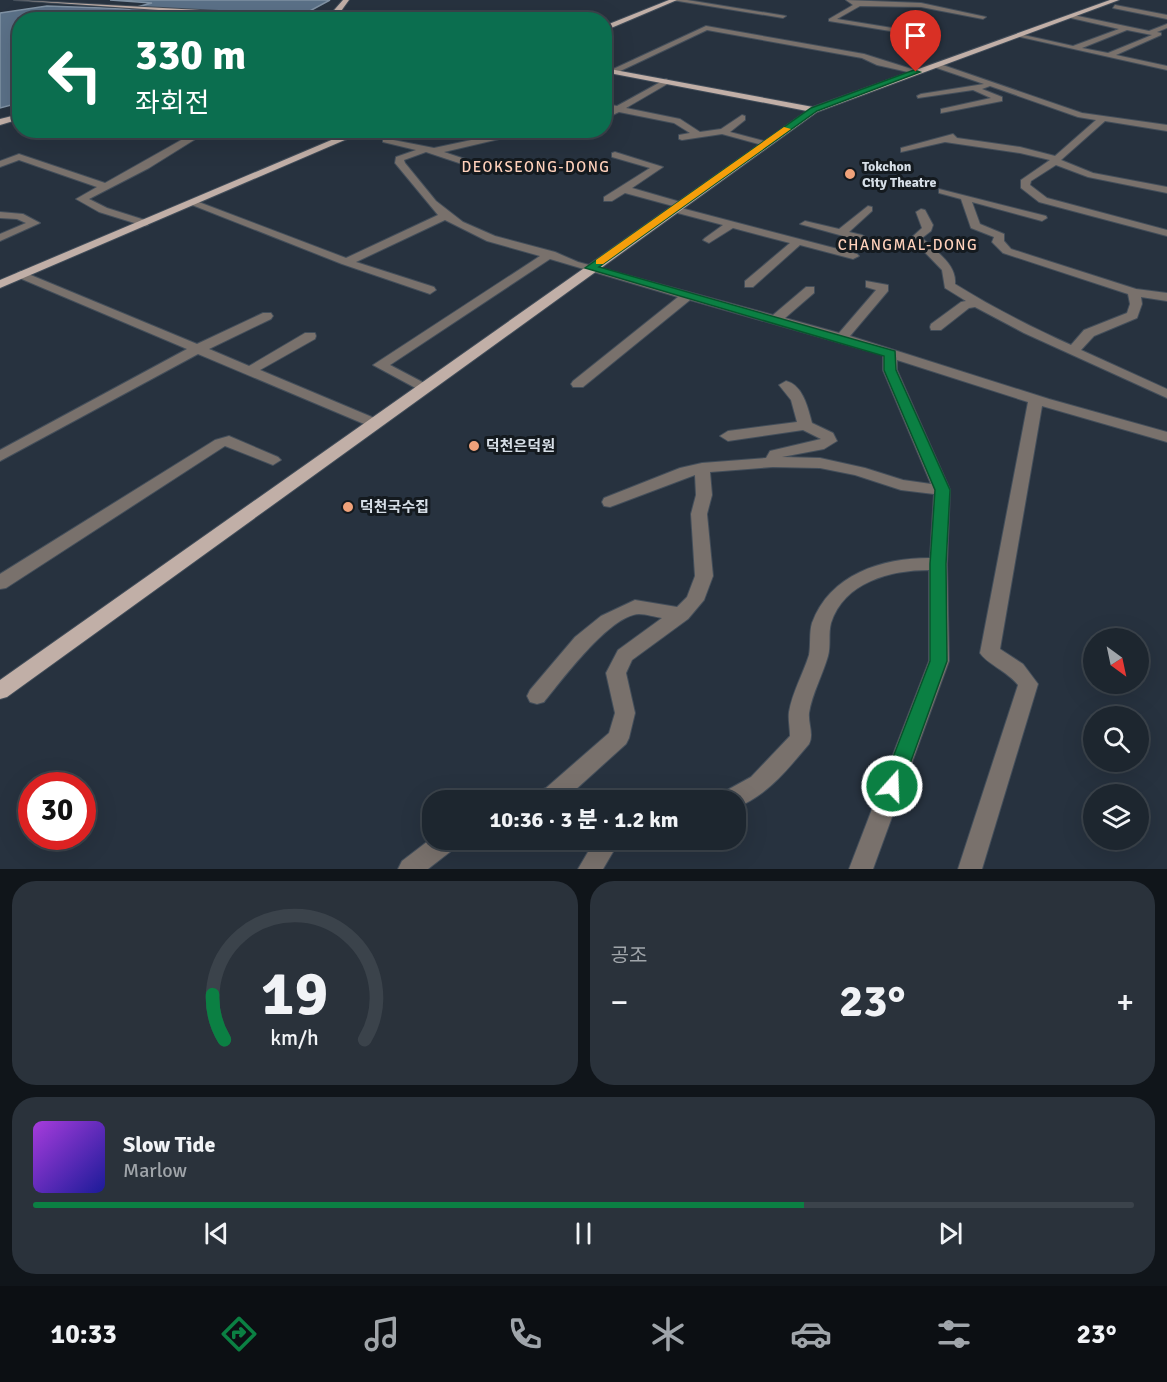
<!DOCTYPE html>
<html lang="ko">
<meta charset="utf-8">
<style>
:root{--surface:#1d262f;--page:#2a323b;--text:#f1f3f6;--muted:#a0a5aa;--line:#3b434b;--accent:#0b8043}
body{margin:0;font-family:Signika,"Noto Sans KR",sans-serif;background:var(--page);color:var(--text);height:100vh;display:flex;flex-direction:column;font-size:22px;white-space:nowrap}
*{box-sizing:border-box;margin:0}
p{font-size:20px;color:var(--muted)}
.icon{flex:none;width:33px;height:33px;fill:none;stroke:currentColor;stroke-width:2;stroke-linecap:round;stroke-linejoin:round}
.map{position:relative;height:869px;overflow:hidden}
.side{display:flex;flex-direction:column;gap:12px;padding:12px;background:#10151a;flex:1}
.side>*{flex:none}
.top-card{position:absolute;left:12px;top:12px;width:600px;height:126px;border-radius:24px;box-shadow:0 6px 24px #0002,0 0 0 2px var(--line);background:#0b6e4f;color:#fff;overflow:hidden}
.needle{width:39px;rotate:147deg}
.buttons{position:absolute;left:1083px;top:628px;display:grid;gap:12px}
.buttons a{display:grid;place-items:center;width:66px;height:66px;border-radius:50%;background:var(--surface);box-shadow:0 6px 24px #0002,0 0 0 2px var(--line);font-size:30px}
.speed{position:absolute;left:18px;top:772px;display:flex;gap:12px;font-size:30px;font-weight:700;text-align:center}
.speed>*{display:grid;place-content:center;width:78px;height:78px;border-radius:50%;background:var(--surface);box-shadow:0 6px 24px #0002,0 0 0 2px var(--line);line-height:1}
.speed .limit{border:9px solid #d22;background:#fff;color:#111}
.pin{position:absolute;display:grid;place-items:center;width:51px;height:51px;color:#fff;margin:-62px -26px;border-radius:50% 50% 50% 0;rotate:-45deg;box-shadow:0 0 6px #0007}
.pin .icon{rotate:45deg}
.me{position:absolute;width:66px;margin:-33px;rotate:20deg;stroke-linejoin:round;filter:drop-shadow(0 0 4px #0008)}
.turn{display:flex;align-items:center;gap:21px;height:126px;padding:0 24px;font-size:27px}
.turn .icon{width:78px;height:78px;stroke-width:2.5}
.turn b{display:block;font-size:42px;line-height:51px}
.big{font-size:45px;font-weight:800;line-height:1.1}
.side .card{flex:1;display:flex;flex-direction:column;justify-content:center;gap:9px;min-width:0;padding:0 21px;border-radius:24px;background:var(--page)}
.side .dial{align-items:center;gap:0}
.dial svg{height:156px;overflow:visible;fill:none;stroke:var(--line);stroke-width:7;stroke-linecap:round;text-anchor:middle}
.dial text{fill:var(--text);stroke:none}
.song{display:flex;align-items:center;gap:18px}
.cover{width:72px;height:72px;border-radius:9px;background:linear-gradient(135deg,hsl(280 70% 55%),hsl(240 70% 35%))}
.played{height:6px;border-radius:3px;background:linear-gradient(90deg,var(--accent) 70%,var(--line) 70%)}
.keys{display:flex;justify-content:space-around;direction:ltr}
.heat{display:flex;justify-content:space-between;align-items:center;font-size:33px;direction:ltr}
.side .tiles{flex:1;display:grid;gap:12px;grid-template-columns:1fr 1fr}
.card:last-child{grid-column:span 2}
.trip{position:absolute;left:422px;top:790px;width:324px;height:60px;border-radius:24px;background:var(--surface);box-shadow:0 6px 24px #0002,0 0 0 2px var(--line);font-weight:800;line-height:60px;text-align:center}
.dock{display:flex;height:96px;justify-content:space-around;align-items:center;background:#0c0f13;color:var(--muted)}
.dock .icon{width:42px;height:42px}
.dock .on{color:var(--accent)}
.dock b{font-size:27px;color:var(--text)}
.map>svg:first-child{display:block}
.water{fill:#5b7188;stroke:#8092a4;stroke-width:1.5}
.lines{fill:none;stroke-linecap:round;stroke-linejoin:round}
.minor-casing{stroke:#434e5a;stroke-width:2}
.major-casing{stroke:#434e5a;stroke-width:2}
.minor{fill:#79716c;fill-rule:evenodd}
.major{fill:#c1afa7;fill-rule:evenodd}
.route{fill:#0b8043;stroke:#07532c;stroke-width:1.5}
.slow{fill:#f59e0b}
.poi-dot{fill:#f0a27a;stroke:#141a1f;stroke-width:2}
.labels{text-anchor:middle;dominant-baseline:central;stroke-width:6;stroke-linejoin:round;paint-order:stroke}
.far-poi-label{font-size:14px;font-weight:bold;fill:#d6dee6;stroke:#141a1f;text-anchor:start}
.far-quarter-label{font-size:15px;letter-spacing:1.5px;fill:#ffd1bb;stroke:#141a1f}
.poi-label{font-size:15px;font-weight:bold;fill:#d6dee6;stroke:#141a1f;text-anchor:start}
</style>
<div class="map">
<svg width="1167" height="869" viewBox="0 0 1167 869">
<rect width="100%" height="100%" fill="#27323f"/>
<path class="water" d="M 110,0 L 330,0 L 295,19 L 20,20 L 19,103 L 0,108 L 0,13 L 47,6 L 129,9 L 152,3 Z"/>
<g class="lines">
<defs>
<path id="minor" d="M 672,0 L 687,0 L 786,16 L 783,18 Z
M 846,0 L 921,3 L 986,17 L 983,19 L 921,7 L 860,6 L 837,19 L 917,32 L 915,35 L 829,21 L 829,19 L 853,5 Z
M 1115,5 L 1167,15 L 1167,19 L 1113,8 Z
M 1073,15 L 1149,31 L 1167,24 L 1167,28 L 1157,32 L 1161,33 L 1161,35 L 1116,55 L 1167,66 L 1167,70 L 1016,36 L 1019,34 L 1073,46 L 1119,29 L 1071,18 ZM 1127,30 L 1152,35 L 1108,53 L 1082,48 Z
M 706,26 L 864,54 L 921,72 L 917,74 L 877,65 L 862,58 L 707,30 L 616,73 L 609,71 Z
M 937,63 L 1082,113 L 1167,125 L 1167,131 L 1105,121 L 1061,160 L 1093,173 L 1167,187 L 1167,193 L 1088,177 L 1056,165 L 1031,181 L 1030,185 L 1047,198 L 1167,230 L 1167,236 L 1039,202 L 1021,188 L 1021,180 L 1050,160 L 1020,153 L 945,142 L 901,152 L 901,148 L 953,134 L 957,138 L 1020,147 L 1055,156 L 1096,120 L 1078,117 L 990,86 L 982,89 L 1002,97 L 1002,101 L 941,113 L 941,109 L 991,98 L 973,90 L 918,98 L 917,96 L 921,94 L 984,84 L 934,67 Z
M 666,79 L 670,81 L 669,83 L 626,108 L 680,119 L 700,132 L 721,129 L 742,115 L 745,116 L 745,120 L 730,132 L 771,143 L 766,146 L 722,134 L 682,140 L 679,139 L 679,135 L 690,133 L 674,123 L 619,112 L 604,119 L 604,113 L 610,110 L 604,109 L 604,104 L 617,106 Z
M 199,130 L 210,130 L 149,168 L 89,199 L 107,208 L 148,221 L 148,225 L 144,226 L 99,212 L 76,199 L 97,187 L 19,160 L 0,167 L 0,161 L 19,154 L 105,183 Z
M 518,130 L 537,130 L 444,152 L 480,164 L 480,168 L 474,168 L 426,152 L 404,160 L 405,163 L 436,201 L 463,222 L 495,236 L 555,252 L 578,262 L 773,315 L 806,287 L 814,287 L 814,293 L 785,318 L 839,333 L 876,290 L 866,287 L 866,281 L 888,285 L 888,291 L 850,336 L 1049,399 L 1167,432 L 1167,442 L 1042,406 L 1000,649 L 1023,664 L 1038,684 L 982,869 L 958,869 L 1018,685 C 1008,672 986,663 980,653 L 1028,402 L 897,360 L 897,370 L 950,490 L 947,564 L 949,661 L 873,869 L 849,869 L 929,661 L 929,570 C 891,570 844,582 831,623 C 828,634 831,645 828,656 C 823,674 812,694 809,713 C 808,724 814,734 809,744 C 787,770 767,796 735,808 L 735,801 L 717,801 L 720,794 L 751,777 L 790,736 C 790,728 788,719 789,712 C 792,693 803,674 809,655 C 811,645 809,633 812,623 C 830,574 882,558 930,558 L 934,494 L 901,490 L 855,475 L 820,468 L 773,467 L 710,472 L 712,495 L 707,514 L 713,576 L 704,600 L 688,619 L 632,660 L 626,673 L 635,713 L 629,738 L 626,744 L 574,791 L 582,794 L 585,801 L 528,801 L 531,794 L 546,788 L 609,733 L 615,713 L 606,673 L 618,650 L 662,618 C 655,617 646,614 639,614 C 610,615 562,680 544,702 L 537,704 L 530,702 L 527,696 L 530,690 L 575,637 L 601,616 L 635,600 L 677,607 L 687,597 L 695,576 L 691,514 L 696,495 L 695,475 L 610,507 L 604,506 L 602,502 L 604,498 L 680,468 L 702,463 L 766,458 L 770,451 L 821,439 L 803,430 L 728,441 L 720,436 L 728,431 L 797,422 L 791,400 L 779,385 L 786,381 C 803,385 808,408 812,423 L 833,433 L 837,441 L 824,449 L 782,457 L 820,458 L 865,468 L 903,480 L 931,484 L 883,370 L 883,355 L 690,300 L 583,387 L 573,387 L 571,384 L 573,381 L 678,297 L 550,259 L 390,365 L 428,385 L 430,388 L 428,391 L 423,392 L 373,365 L 540,256 L 487,241 L 445,220 L 356,262 L 434,287 L 436,290 L 430,294 L 342,264 L 187,203 L 196,201 L 346,258 L 438,215 L 395,163 L 396,157 L 416,150 L 383,142 L 383,138 L 434,148 Z
M 615,152 L 663,167 L 632,188 L 684,203 L 685,205 L 681,208 L 857,254 L 859,256 L 853,259 L 800,245 L 753,287 L 745,287 L 745,281 L 790,243 L 733,228 L 709,243 L 703,240 L 705,238 L 723,225 L 670,211 L 669,209 L 673,206 L 625,193 L 612,201 L 604,201 L 604,197 L 650,168 L 612,157 L 612,153 Z
M 939,189 L 1046,216 L 1047,218 L 1042,221 L 972,202 L 980,224 L 1004,234 L 1004,241 L 1011,249 L 1136,289 L 1167,293 L 1167,301 L 1141,297 L 1142,304 L 1137,318 L 1094,336 L 1081,350 L 1167,389 L 1167,398 L 1024,333 L 975,307 L 969,308 L 941,330 L 931,330 L 930,327 L 931,324 L 961,302 L 966,301 L 945,288 L 942,270 L 911,238 L 922,228 L 916,212 L 921,209 L 925,210 L 933,225 L 931,231 L 922,238 C 935,251 957,264 955,284 C 992,307 1031,327 1071,345 L 1084,330 L 1127,313 L 1130,304 L 1128,294 L 1003,253 L 992,242 L 994,237 L 971,228 L 961,199 L 939,193 Z
M 868,206 L 872,207 L 872,211 L 849,232 L 862,235 L 875,243 L 875,247 L 867,247 L 854,239 L 800,224 L 805,221 L 839,229 Z
M 0,212 L 23,214 L 40,223 L 0,241 L 0,234 L 26,223 L 17,219 L 0,218 Z
M 21,271 L 197,344 L 263,313 L 271,313 L 273,316 L 271,319 L 209,349 L 249,366 L 305,333 L 315,333 L 316,336 L 315,339 L 260,370 L 379,420 L 381,423 L 379,426 L 369,426 L 198,354 L 0,461 L 0,450 L 187,349 L 17,277 L 17,273 Z
M 229,436 L 278,457 L 281,460 L 273,465 L 225,446 L 6,588 L 0,589 L 0,574 L 215,440 Z
M 432,838 L 432,840 L 459,840 L 455,848 L 428,869 L 398,869 L 402,861 Z
M 595,840 L 620,840 L 603,869 L 578,869 Z"/>
<path id="major" d="M 14,0 L 328,17 L 343,0 L 349,0 L 336,18 L 345,20 L 302,20 Z
M 669,0 L 677,0 L 604,31 L 604,26 Z
M 1110,0 L 1119,0 L 817,112 L 7,697 L 0,699 L 0,680 L 807,111 L 604,72 L 604,68 L 813,107 Z
M 20,114 L 20,119 L 0,125 L 0,119 Z
M 355,130 L 368,130 L 0,288 L 0,280 Z"/>
</defs>
<use href="#minor" class="minor-casing"/>
<use href="#major" class="major-casing"/>
<use href="#minor" class="minor"/>
<use href="#major" class="major"/>
</g>
<path class="route" d="M 914,70 L 920,72 L 817,111 L 599,267 L 895,351 L 896,370 L 950,490 L 946,564 L 947,661 L 902,786 L 899,792 L 892,794 L 885,792 L 882,786 L 930,661 L 930,564 L 935,490 L 884,370 L 884,356 L 585,268 L 811,108 Z"/>
<path class="slow" d="M 784,127 L 791,129 L 603,264 L 596,264 L 596,260 Z"/>
<g class="poi-dot">
<circle cx="850" cy="174" r="6"/>
<circle cx="474" cy="446" r="6"/>
<circle cx="348" cy="507" r="6"/>
</g>
<g class="labels">
<g class="far-poi-label">
<text x="862" y="166">Tokchon<tspan x="862" dy="16">City Theatre</tspan></text>
</g>
<g class="far-quarter-label">
<text x="536" y="167">DEOKSEONG-DONG</text>
<text x="908" y="245">CHANGMAL-DONG</text>
</g>
<g class="poi-label">
<text x="486" y="446">덕천은덕원</text>
<text x="360" y="507">덕천국수집</text>
</g>
</g>
</svg>
<div class="buttons">
<a><svg class="needle" viewBox="-14 -14 28 28"><path d="M0-13l5 13h-10z" fill="#e53935"/><path d="M0 13l5-13h-10z" fill="#a0a5aa"/></svg></a>
<a><svg class="icon" aria-label="search" viewBox="0 0 24 24"><circle cx="10" cy="10" r="6"/><path d="M15 15l6 6"/></svg></a>
<a><svg class="icon" aria-label="layers" viewBox="0 0 24 24"><path d="M12 4l9 5-9 5-9-5zM3 14l9 5 9-5"/></svg></a>
</div>
<div class="speed"><div class="limit">30</div></div>
<div class="pin" style="left:916px;top:72px;background:#d93025"><svg class="icon" aria-label="arrive" viewBox="0 0 24 24"><path d="M6 21V4h12l-3 4 3 4H6"/></svg></div>
<svg class="me" style="left:892px;top:786px" viewBox="-20 -20 40 40"><circle r="17" fill="#0b8043" stroke="#fff" stroke-width="3"/><path d="M0-11L8 9 0 5-8 9z" fill="#fff"/></svg>
<div class="trip">10:36 · 3 분 · 1.2 km</div>
<div class="top-card">
<div class="turn"><svg class="icon" aria-label="left" viewBox="0 0 24 24"><path d="M17 20v-9H6M10 6l-5 5 5 5"/></svg><div><b>330 m</b>좌회전</div></div>
</div>
</div>
<section class="side">
<div class="tiles">
<div class="card dial"><svg viewBox="0 0 100 80">
<path d="M14 69A42 42 0 1 1 86 69"/>
<path d="M14 69A42 42 0 0 1 8 46" stroke="#0b8043"/>
<text x="50" y="56" font-size="32" font-weight="700">19</text>
<text x="50" y="72" font-size="11">km/h</text>
</svg></div>
<div class="card"><p>공조</p>
<div class="heat"><a>−</a><b class="big">23°</b><a>+</a></div>
</div>
<div class="card">
<div class="song"><i class="cover"></i><div><b>Slow Tide</b><p>Marlow</p></div></div>
<div class="played"></div>
<div class="keys"><svg class="icon" aria-label="previous" viewBox="0 0 24 24"><path d="M18 5L8 12l10 7zM5 5v14"/></svg><svg class="icon" aria-label="pause" viewBox="0 0 24 24"><path d="M8 5v14M16 5v14"/></svg><svg class="icon" aria-label="next" viewBox="0 0 24 24"><path d="M6 5l10 7-10 7zM19 5v14"/></svg></div>
</div>
</div>
</section>
<nav class="dock">
<b>10:33</b>
<svg class="icon on" aria-label="directions" viewBox="0 0 24 24"><path d="M12 3l9 9-9 9-9-9zM9 14v-3h6M13 9l2 2-2 2"/></svg>
<svg class="icon" aria-label="music" viewBox="0 0 24 24"><path d="M9 18V5l10-2v13"/><circle cx="6" cy="18" r="3"/><circle cx="16" cy="16" r="3"/></svg>
<svg class="icon" aria-label="phone" viewBox="0 0 24 24"><path d="M5 4h4l2 5-3 2q2 4 5 5l2-3 5 2v4C11 20 4 13 5 4z"/></svg>
<svg class="icon" aria-label="climate" viewBox="0 0 24 24"><path d="M12 3v18M4 7l16 10M4 17L20 7"/></svg>
<svg class="icon" aria-label="car" viewBox="0 0 24 24"><path d="M5 17H2v-5l4-1 3-4h7l3 4 3 1v5h-3M9 17h6M6 11h13"/><circle cx="7" cy="17" r="2"/><circle cx="17" cy="17" r="2"/></svg>
<svg class="icon" aria-label="filters" viewBox="0 0 24 24"><path d="M4 7h16M4 17h16"/><circle cx="9" cy="7" r="2"/><circle cx="15" cy="17" r="2"/></svg>
<b>23°</b>
</nav>
